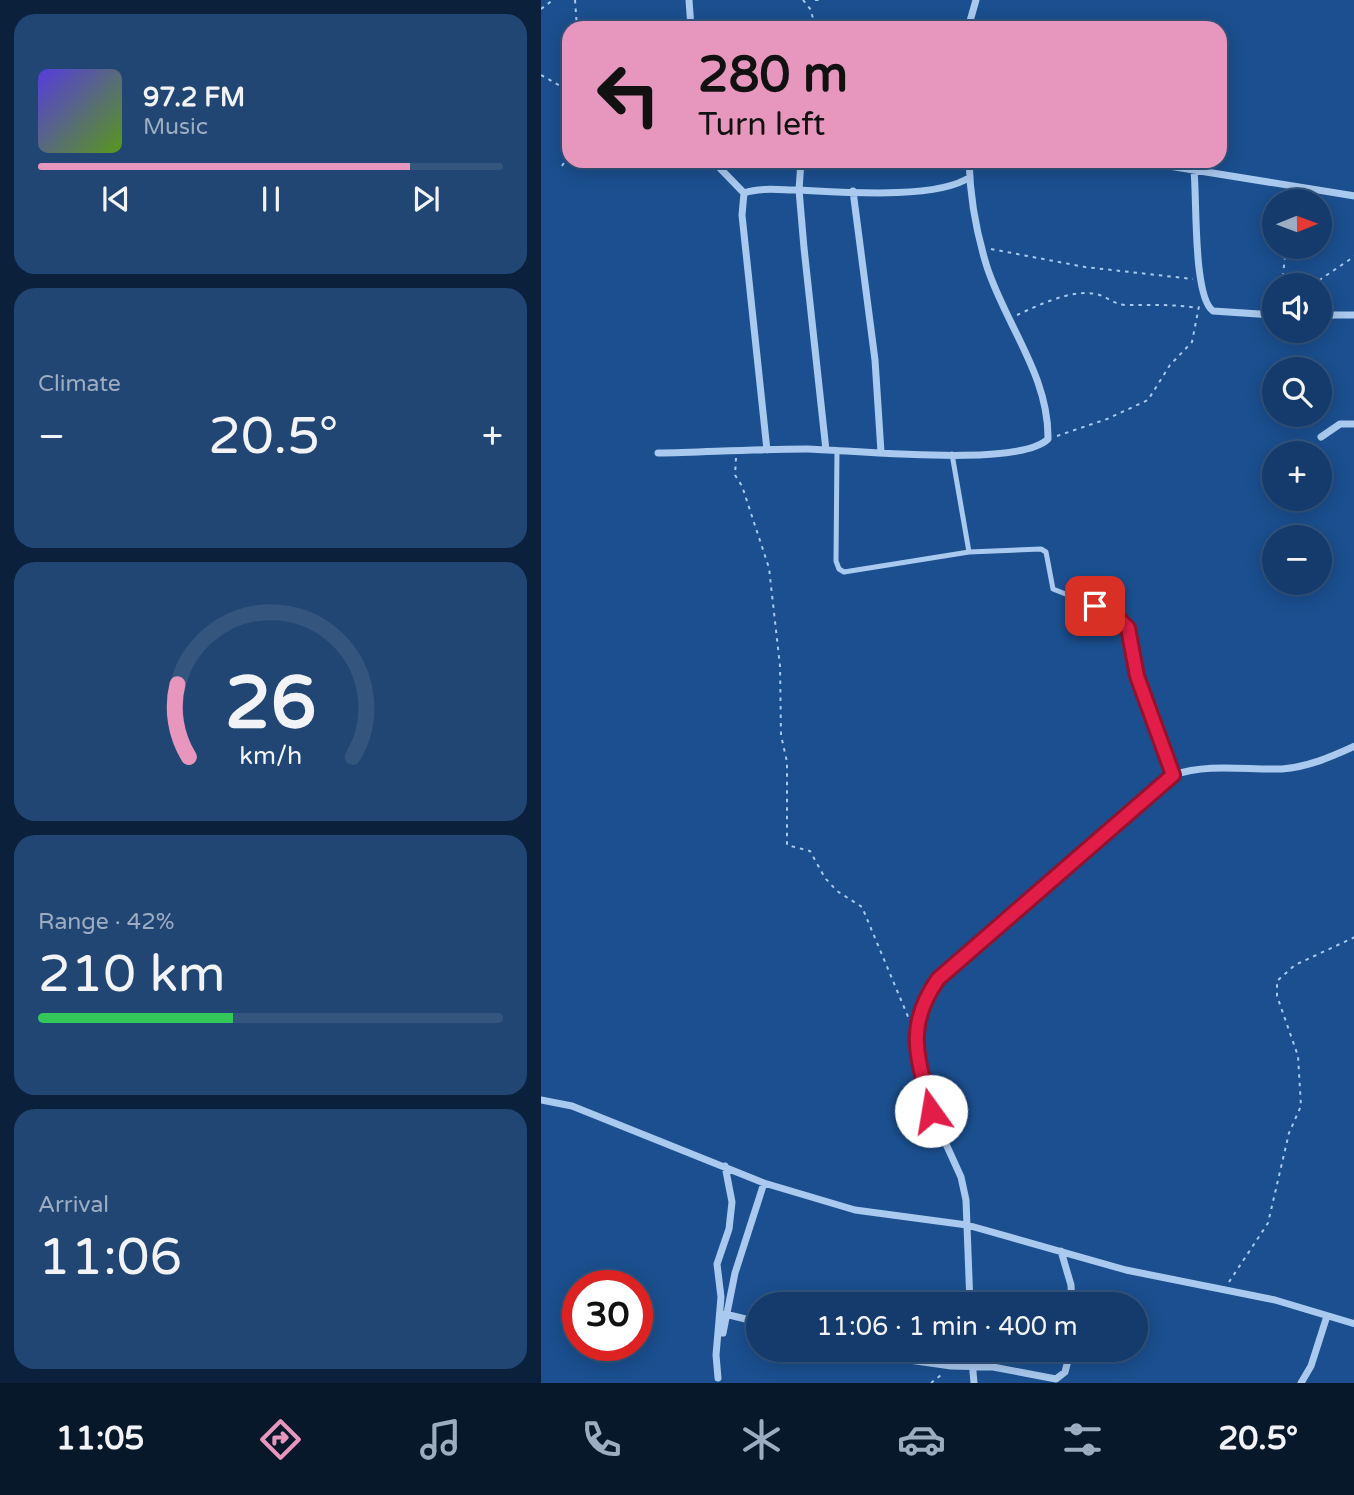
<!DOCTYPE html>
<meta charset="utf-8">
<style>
:root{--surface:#143b6b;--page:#214673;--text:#f1f3f6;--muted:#9dadc1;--line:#33557e;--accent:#e797bd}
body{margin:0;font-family:"Varela Round",sans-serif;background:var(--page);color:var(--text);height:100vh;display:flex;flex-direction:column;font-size:26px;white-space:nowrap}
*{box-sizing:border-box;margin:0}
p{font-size:23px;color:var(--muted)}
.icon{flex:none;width:38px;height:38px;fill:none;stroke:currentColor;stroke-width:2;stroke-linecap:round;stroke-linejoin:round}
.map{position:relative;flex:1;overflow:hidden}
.drawer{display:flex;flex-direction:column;gap:14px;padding:14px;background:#0b203b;width:541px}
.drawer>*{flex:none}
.banner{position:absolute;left:21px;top:21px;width:665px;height:147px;border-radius:21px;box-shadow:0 4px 18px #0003,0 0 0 2px var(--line);background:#e797bd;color:#111;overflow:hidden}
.needle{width:46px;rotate:89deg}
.fabs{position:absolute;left:721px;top:189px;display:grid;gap:14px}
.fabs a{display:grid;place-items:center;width:70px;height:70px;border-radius:50%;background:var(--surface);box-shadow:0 4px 18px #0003,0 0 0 2px var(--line);font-size:35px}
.speed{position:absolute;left:21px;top:1270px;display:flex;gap:14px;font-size:35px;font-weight:700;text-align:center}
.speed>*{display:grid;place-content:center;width:91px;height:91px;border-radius:50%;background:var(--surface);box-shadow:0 4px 18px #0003,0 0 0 2px var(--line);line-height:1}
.speed .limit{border:10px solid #d22;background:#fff;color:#111}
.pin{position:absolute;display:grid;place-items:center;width:60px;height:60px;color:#fff;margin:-30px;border-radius:14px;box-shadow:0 4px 10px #0006}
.me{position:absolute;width:77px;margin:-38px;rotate:347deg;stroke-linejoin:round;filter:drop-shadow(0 0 5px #0008)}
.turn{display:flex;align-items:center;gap:24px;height:147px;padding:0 21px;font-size:32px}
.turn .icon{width:91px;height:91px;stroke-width:2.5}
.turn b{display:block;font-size:49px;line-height:60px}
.big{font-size:52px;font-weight:600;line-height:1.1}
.drawer .widget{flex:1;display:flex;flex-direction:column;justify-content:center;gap:10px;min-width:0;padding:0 24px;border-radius:21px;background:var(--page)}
.drawer .dial{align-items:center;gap:0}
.dial svg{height:182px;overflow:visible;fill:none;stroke:var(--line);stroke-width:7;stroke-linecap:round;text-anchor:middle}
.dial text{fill:var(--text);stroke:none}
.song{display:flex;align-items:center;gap:21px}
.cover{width:84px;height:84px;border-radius:10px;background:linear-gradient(135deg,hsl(250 70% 55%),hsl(90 70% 35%))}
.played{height:7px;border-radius:4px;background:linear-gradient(90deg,var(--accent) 80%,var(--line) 80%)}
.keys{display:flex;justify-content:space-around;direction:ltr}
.heat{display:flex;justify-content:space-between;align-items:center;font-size:38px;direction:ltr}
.charge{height:10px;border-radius:5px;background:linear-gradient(90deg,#34c759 42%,var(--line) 0)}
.trip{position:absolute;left:205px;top:1292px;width:402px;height:70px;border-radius:35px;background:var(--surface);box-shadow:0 4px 18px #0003,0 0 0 2px var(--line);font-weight:600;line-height:70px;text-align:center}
.tabs{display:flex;height:112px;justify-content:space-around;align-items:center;background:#08182b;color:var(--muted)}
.tabs .icon{width:49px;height:49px}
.tabs .active{color:var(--accent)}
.tabs b{font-size:32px;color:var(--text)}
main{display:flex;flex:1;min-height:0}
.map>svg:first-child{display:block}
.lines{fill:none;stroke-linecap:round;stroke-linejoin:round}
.path{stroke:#a9c9ee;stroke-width:2;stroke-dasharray:3.5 5;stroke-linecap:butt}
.service{stroke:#a9c9ee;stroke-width:5}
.minor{stroke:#a9c9ee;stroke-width:7}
.route-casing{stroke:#92132f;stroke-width:18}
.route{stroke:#e11d48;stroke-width:12}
</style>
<main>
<section class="drawer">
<div class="widget">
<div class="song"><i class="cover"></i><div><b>97.2 FM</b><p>Music</p></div></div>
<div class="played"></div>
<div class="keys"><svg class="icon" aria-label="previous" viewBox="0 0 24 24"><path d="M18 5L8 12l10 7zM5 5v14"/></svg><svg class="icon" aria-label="pause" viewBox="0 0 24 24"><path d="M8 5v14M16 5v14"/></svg><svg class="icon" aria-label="next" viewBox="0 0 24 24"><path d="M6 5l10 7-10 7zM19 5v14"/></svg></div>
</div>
<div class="widget"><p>Climate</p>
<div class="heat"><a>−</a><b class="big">20.5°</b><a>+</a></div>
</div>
<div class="widget dial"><svg viewBox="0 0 100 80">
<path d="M14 69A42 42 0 1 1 86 69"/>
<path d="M14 69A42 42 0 0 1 9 37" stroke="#e797bd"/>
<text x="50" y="56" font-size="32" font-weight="700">26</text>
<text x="50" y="72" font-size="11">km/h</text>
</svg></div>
<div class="widget"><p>Range · 42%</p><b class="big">210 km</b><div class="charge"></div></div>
<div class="widget"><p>Arrival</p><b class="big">11:06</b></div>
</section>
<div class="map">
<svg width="814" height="1383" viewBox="0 0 814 1383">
<rect width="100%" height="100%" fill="#1b4f8f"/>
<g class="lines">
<path class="path" d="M 34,0 L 36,28
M 262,0 L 270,10 L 274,28
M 274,0 L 280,0
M 0,9 L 12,0
M 0,75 L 28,91
M 21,166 L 28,155
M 742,193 L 742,201
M 450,249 L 544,267 L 652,279
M 741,285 L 745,247
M 771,285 L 814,256
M 476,315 C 498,305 530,289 555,294 C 566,296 573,305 585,305 C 610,305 632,304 656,308
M 516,436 L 566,419 L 607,400 L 629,365 L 651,342 L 658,306
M 195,458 L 194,475 L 201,486 L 228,568 L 239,666 L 240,735 L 246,762 L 246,845 L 269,851 L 284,878 L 296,891 L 321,907 L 368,1019
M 688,1282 L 727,1223 L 748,1133 L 760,1106 L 757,1056 L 736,996 L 736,981 L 754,965 L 814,937
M 390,1383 L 400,1375"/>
<path class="service" d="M 296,450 L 295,561 L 298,569 L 303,572 L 428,552
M 411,454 L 428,552 L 500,549 L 505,552 L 512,589 L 572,613 L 587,627 L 596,676 L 632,775"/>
<path class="minor" d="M 148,0 L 150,28
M 427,28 L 435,0
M 172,161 L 203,193
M 260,161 L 258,190 L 263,248 L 285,450
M 597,161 L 814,196
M 653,171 C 656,199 652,297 672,311 L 733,315
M 312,191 L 334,360 L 340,452
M 779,315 L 814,315
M 780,437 L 799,424 L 814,424
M 226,450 L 201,215 L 203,193 C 220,187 240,190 257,190 C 299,192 396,200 429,177
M 117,453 C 166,452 216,449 266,449 C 312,450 478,468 507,439 C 508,376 465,325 446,267 C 436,235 429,195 428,161
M 0,1100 L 31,1106 L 223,1183 L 314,1210 L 426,1225 L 585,1270 L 734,1300 L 814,1324
M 520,1251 L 530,1285 L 531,1304
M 429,1304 L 425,1200 L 420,1177 L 390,1111 L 374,1031 L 384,998 L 410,966 L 485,905 L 632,775 C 668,763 704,770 741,769 C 767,767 790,757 814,746
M 184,1314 L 217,1322
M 182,1333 L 194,1273 L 223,1183
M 291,1349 L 410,1366 L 452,1367 L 515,1379 L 524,1372 L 530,1349
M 430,1349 L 433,1383
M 177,1378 L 175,1355 L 180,1297 L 176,1264 L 188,1229 L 191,1202 L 184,1166
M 760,1383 L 770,1366 L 786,1316"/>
</g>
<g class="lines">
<defs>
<path id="route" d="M 390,1111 C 377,1057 363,1028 397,979 L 632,775 L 596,676 L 587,628 L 572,613 L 554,606"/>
</defs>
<use href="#route" class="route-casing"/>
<use href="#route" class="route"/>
</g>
</svg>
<div class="fabs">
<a><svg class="needle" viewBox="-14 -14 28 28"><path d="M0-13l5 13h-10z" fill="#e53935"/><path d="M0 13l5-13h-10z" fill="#9dadc1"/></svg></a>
<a><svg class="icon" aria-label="sound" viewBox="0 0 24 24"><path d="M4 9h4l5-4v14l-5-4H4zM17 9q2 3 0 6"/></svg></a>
<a><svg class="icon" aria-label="search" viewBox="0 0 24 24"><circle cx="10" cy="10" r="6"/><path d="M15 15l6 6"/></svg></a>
<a>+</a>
<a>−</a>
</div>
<div class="speed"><div class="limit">30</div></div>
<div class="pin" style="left:554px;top:606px;background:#d93025"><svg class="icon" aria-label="arrive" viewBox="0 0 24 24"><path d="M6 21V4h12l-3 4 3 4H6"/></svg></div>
<svg class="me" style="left:390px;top:1111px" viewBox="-20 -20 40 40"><circle r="19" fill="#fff"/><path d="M0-13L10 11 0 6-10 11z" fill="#e11d48"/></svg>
<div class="trip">11:06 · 1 min · 400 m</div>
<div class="banner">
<div class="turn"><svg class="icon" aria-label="left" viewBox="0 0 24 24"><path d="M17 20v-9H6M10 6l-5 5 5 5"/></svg><div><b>280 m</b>Turn left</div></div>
</div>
</div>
</main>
<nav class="tabs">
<b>11:05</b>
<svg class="icon active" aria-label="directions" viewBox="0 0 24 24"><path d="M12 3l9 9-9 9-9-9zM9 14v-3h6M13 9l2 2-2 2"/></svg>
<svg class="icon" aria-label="music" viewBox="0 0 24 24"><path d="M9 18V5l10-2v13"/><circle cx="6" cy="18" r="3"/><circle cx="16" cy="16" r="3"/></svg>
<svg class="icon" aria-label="phone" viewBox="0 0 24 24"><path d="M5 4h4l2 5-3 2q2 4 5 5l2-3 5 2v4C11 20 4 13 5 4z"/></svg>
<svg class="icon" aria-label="climate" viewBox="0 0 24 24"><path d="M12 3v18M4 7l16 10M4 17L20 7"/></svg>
<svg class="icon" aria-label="car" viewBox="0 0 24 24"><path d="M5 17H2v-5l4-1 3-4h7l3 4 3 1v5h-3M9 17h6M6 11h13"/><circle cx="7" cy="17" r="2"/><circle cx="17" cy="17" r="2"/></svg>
<svg class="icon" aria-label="filters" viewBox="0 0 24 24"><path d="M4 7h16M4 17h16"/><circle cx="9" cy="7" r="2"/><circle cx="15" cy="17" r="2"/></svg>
<b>20.5°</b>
</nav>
